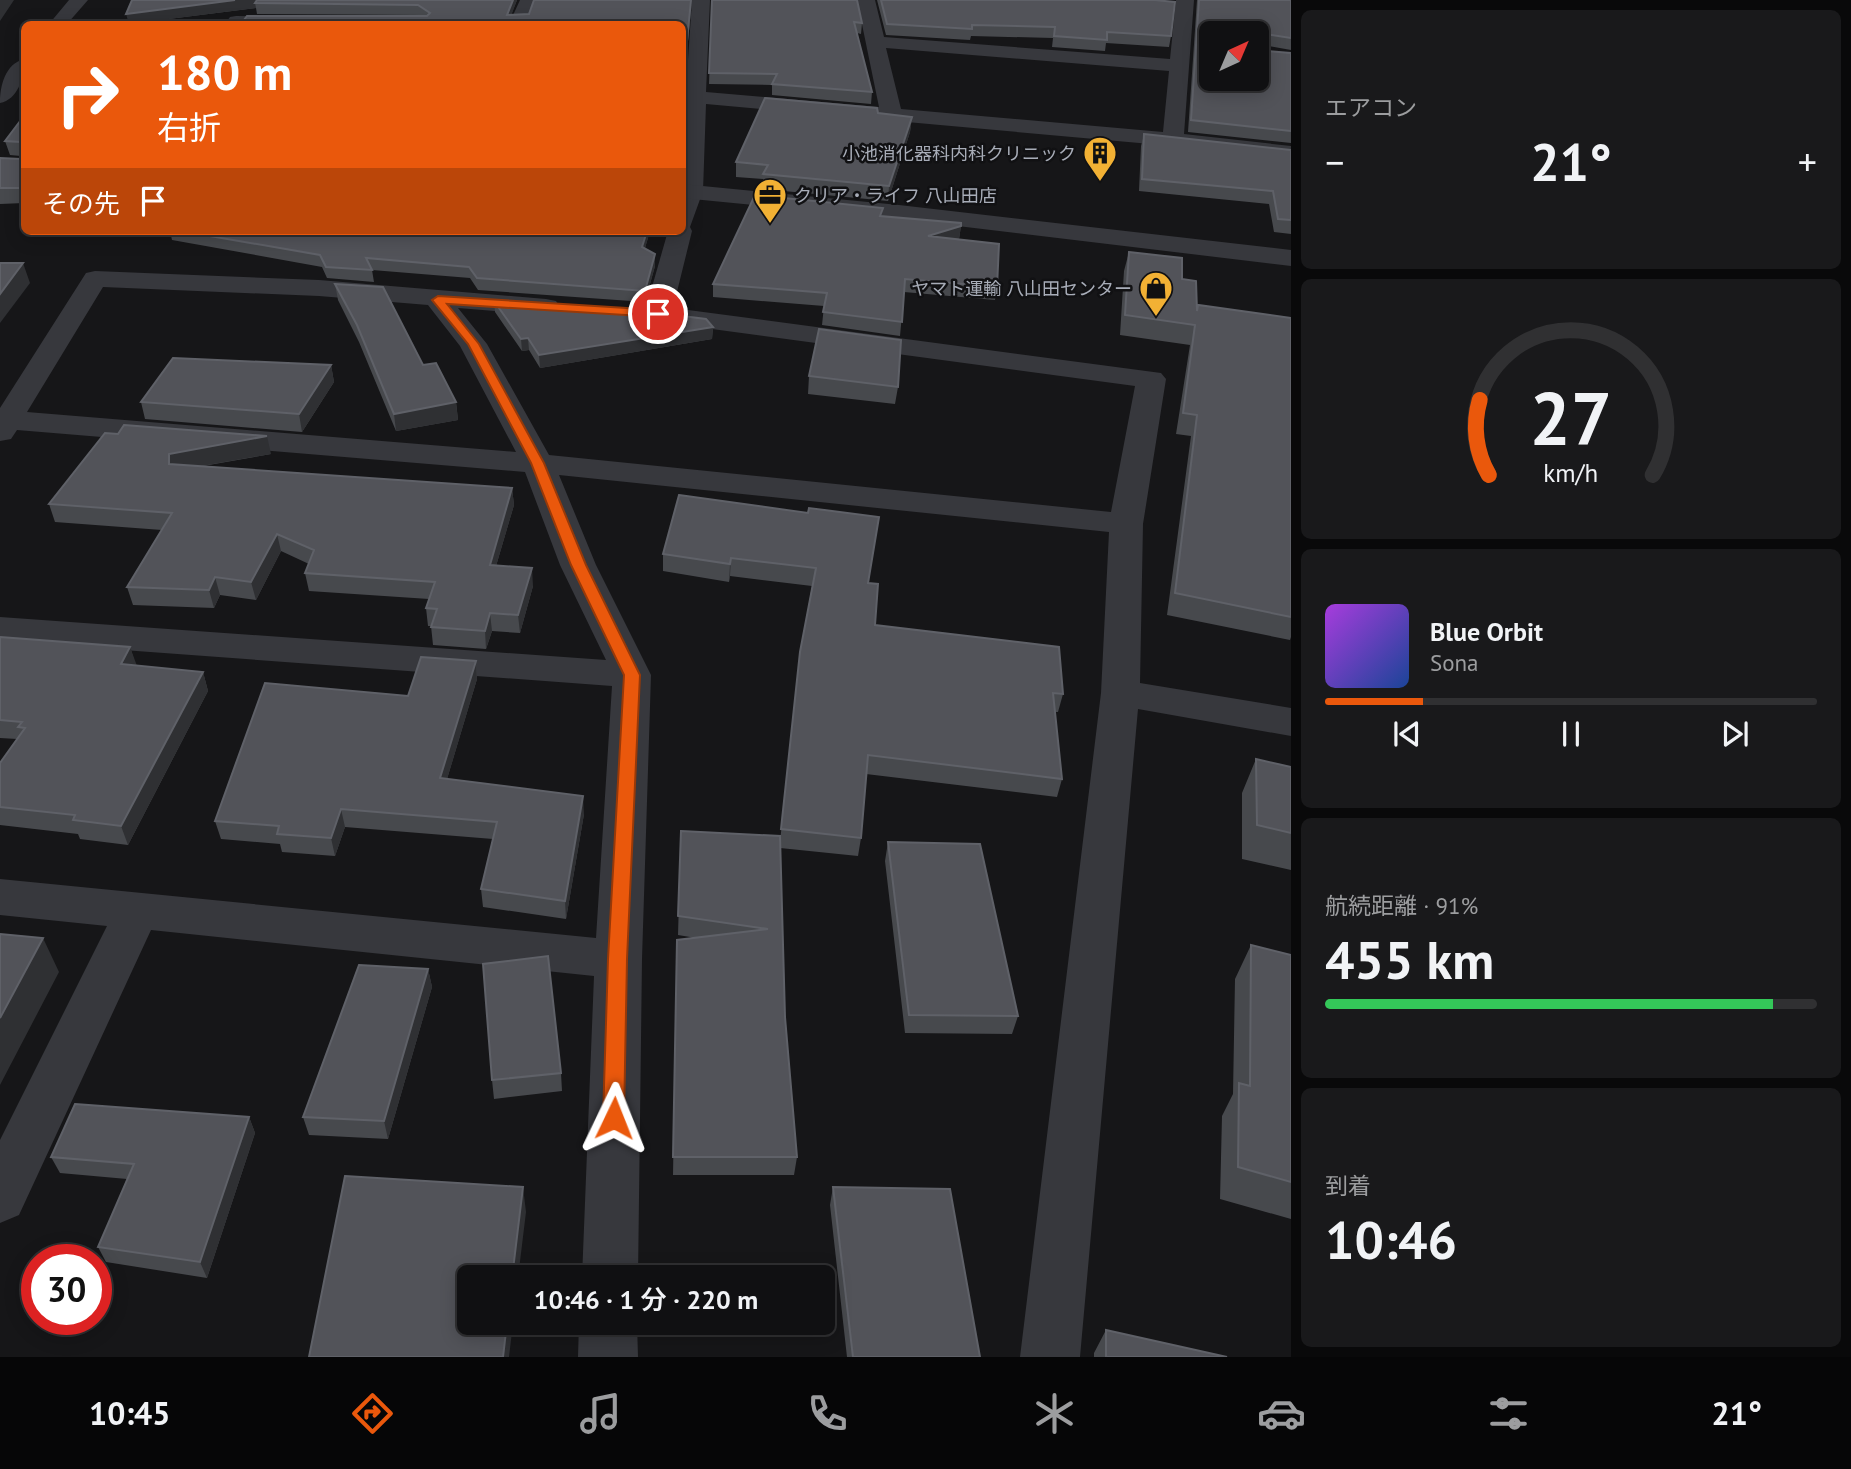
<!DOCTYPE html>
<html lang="ja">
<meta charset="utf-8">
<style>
:root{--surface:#101012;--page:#19191b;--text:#f1f3f6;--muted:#9c9d9f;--line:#303032;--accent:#ea580c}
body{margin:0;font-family:"PT Sans","Noto Sans JP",sans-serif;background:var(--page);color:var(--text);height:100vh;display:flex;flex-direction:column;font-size:26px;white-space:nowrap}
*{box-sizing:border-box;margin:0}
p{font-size:23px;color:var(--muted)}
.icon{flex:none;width:38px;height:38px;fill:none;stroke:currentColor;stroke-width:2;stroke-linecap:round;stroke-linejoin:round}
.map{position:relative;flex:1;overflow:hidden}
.details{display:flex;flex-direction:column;gap:10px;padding:10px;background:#09090a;width:560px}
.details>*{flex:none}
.banner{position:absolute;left:21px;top:21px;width:665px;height:214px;border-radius:10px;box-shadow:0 4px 18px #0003,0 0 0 2px var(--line);background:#ea580c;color:#fff;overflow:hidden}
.needle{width:46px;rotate:44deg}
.tools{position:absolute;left:1199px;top:21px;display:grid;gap:14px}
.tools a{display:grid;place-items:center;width:70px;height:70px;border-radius:10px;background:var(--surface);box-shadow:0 4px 18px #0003,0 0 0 2px var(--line);font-size:35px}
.speed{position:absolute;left:21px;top:1244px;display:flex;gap:14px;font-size:35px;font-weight:700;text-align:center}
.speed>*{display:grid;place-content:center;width:91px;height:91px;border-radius:50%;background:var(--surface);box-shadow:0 4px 18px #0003,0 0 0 2px var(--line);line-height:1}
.speed .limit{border:10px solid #d22;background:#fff;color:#111}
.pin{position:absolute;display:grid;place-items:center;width:60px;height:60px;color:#fff;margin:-30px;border:4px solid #fff;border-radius:50%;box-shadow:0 2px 7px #0007}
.me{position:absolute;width:77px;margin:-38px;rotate:2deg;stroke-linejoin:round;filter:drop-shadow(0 0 5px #0008)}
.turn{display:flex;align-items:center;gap:24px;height:147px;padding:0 21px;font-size:32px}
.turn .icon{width:91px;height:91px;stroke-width:2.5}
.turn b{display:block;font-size:49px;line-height:60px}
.then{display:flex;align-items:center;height:66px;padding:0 21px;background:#0003;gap:14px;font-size:26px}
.big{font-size:52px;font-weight:600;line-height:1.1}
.details .card{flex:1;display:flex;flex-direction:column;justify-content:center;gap:10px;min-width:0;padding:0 24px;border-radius:10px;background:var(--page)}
.details .dial{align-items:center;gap:0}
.dial svg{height:182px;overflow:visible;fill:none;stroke:var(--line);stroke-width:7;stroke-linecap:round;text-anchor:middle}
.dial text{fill:var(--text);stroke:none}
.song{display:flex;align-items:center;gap:21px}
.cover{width:84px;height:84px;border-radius:10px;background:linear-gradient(135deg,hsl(280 70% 55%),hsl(220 70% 35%))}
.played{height:7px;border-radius:4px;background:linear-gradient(90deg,var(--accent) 20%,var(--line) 20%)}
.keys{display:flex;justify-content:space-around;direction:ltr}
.heat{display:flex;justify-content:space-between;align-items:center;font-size:38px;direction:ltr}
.charge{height:10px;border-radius:5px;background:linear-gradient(90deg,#34c759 91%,var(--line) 0)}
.trip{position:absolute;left:457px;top:1265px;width:378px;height:70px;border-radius:10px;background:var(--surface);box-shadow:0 4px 18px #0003,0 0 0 2px var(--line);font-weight:600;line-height:70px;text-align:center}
.tab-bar{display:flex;height:112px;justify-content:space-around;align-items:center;background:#060607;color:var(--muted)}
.tab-bar .icon{width:49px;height:49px}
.tab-bar .on{color:var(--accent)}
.tab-bar b{font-size:32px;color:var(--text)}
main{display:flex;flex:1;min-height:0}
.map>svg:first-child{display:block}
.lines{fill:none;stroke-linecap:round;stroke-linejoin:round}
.minor{fill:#37383d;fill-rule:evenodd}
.tertiary{fill:#37383d;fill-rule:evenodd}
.wall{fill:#47494d}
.shaded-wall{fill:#2f3033}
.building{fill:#525359;stroke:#5f6168;stroke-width:2}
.route{fill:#ea580c;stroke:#983908;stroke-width:2}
.labels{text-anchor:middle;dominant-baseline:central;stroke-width:5;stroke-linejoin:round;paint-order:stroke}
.far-poi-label{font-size:18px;fill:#a8adb8;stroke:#111113;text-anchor:end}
</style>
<main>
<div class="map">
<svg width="1291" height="1357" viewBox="0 0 1291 1357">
<rect width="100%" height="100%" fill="#161618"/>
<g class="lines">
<path class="minor" d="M 520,0 L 538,0 L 527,24 L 509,24 Z
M 692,0 L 710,0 L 706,92 L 879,107 L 857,0 L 875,0 L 884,37 L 1170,59 L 1176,0 L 1194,0 L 1184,134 L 1291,146 L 1291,160 L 1173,146 L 706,104 L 703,191 L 690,227 L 692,231 L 673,308 L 1161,373 L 1166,379 L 1143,524 L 1140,683 L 1291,708 L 1291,736 L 1138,709 L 1080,1357 L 1020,1357 L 1101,693 L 1109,532 L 559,475 L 596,565 L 651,675 L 642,959 L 638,1278 L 582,1278 L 594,976 L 151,930 L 19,1215 L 0,1223 L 0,1140 L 107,926 L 0,915 L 0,879 L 596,938 L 612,686 L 0,641 L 0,617 L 606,660 L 560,565 L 525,472 L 17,430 L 11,439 L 0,441 L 0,408 L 86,273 L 95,271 L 319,280 L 546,299 L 556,301 L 560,307 L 556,313 L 546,315 L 458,308 L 487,344 L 549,455 L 1111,512 L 1135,386 L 645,320 L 641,314 L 646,308 L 668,231 L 682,231 L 685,102 L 682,102 L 682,90 L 686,90 ZM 886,48 L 1169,71 L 1163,132 L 901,109 ZM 103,287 L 319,296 L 428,305 L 460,346 L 516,452 L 27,412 Z
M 236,16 L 294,17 L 303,22 L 229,24 L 227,21 L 230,17 Z
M 579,1323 L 637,1323 L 638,1357 L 578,1357 Z"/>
<path class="tertiary" d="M 69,0 L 88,0 L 67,24 L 49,24 Z
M 24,59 C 25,75 19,99 0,103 C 0,86 5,64 24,59 Z
M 682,184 L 899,205 L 1291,250 L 1291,266 L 899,219 L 682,198 Z"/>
</g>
<path class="wall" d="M 132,0 L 517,0 L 511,15 L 529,14 L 534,0 L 692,0 L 684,83 L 682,83 L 682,24 L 419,15 L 257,14 L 256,8 L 129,24 Z
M 712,0 L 857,0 L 862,23 L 861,34 L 857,33 L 872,92 L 871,104 L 772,95 L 772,85 L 709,84 Z
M 877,0 L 1155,0 L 1171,36 L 1169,47 L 1106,43 L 1105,51 L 1052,47 L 1053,38 L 971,36 L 970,40 L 886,35 Z
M 1197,0 L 1291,0 L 1291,50 L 1257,44 L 1257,50 L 1291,53 L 1291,143 L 1188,132 Z
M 878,113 L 912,117 L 910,132 L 888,201 L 763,189 L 763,179 L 736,177 L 736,162 Z
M 24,116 L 24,203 L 0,204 L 0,158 L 21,159 L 21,156 L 10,155 L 5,141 Z
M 1144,134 L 1291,150 L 1291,234 L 1274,232 L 1269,204 L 1139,191 L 1141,146 Z
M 882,216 L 961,226 L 959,239 L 997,287 L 995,300 L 904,292 L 900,336 L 822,325 L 824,306 L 713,297 L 713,284 Z
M 170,231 L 650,231 L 645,248 L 655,266 L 645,302 L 478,290 L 470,278 L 372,270 L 374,282 L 327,278 L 322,267 L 172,240 Z
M 1129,252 L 1182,279 L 1197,309 L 1291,318 L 1291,637 L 1290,640 L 1167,615 L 1191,436 L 1176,434 L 1190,345 L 1120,335 L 1124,271 Z
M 335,284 L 423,365 L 456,402 L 458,420 L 396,431 L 359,342 L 338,300 Z
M 494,301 L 713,327 L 712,339 L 540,368 L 529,350 L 522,351 L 495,312 Z
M 331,365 L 334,382 L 302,432 L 145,419 L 141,402 Z
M 809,376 L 898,387 L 895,404 L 808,394 Z
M 118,434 L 271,454 L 203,466 L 512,488 L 514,505 L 496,566 L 533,586 L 520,633 L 492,631 L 486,649 L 433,645 L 431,626 L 428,626 L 426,608 L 429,599 L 309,591 L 305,573 L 309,564 L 281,551 L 256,600 L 220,595 L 214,608 L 133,605 L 127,587 L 162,530 L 55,522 L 49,504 Z
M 679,495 L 869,583 L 875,625 L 1063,694 L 1058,712 L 1055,712 L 1062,779 L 1057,797 L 866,774 L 861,838 L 858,856 L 780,848 L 785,1017 L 797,1157 L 794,1175 L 673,1175 L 677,940 L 696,938 L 678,935 L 681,831 L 780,842 L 800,652 L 812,586 L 730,576 L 729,582 L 663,571 L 663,554 Z
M 0,637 L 130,647 L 136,666 L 203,672 L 208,691 L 128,845 L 80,839 L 78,834 L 0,825 L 0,763 L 17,739 L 0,738 Z
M 476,661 L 477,679 L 447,779 L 584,814 L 566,919 L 483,907 L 481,889 L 493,839 L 345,827 L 335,856 L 282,852 L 280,844 L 221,839 L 215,821 L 408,696 Z
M 1256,759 L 1291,767 L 1291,870 L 1242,859 L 1242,793 Z
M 888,842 L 1018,1016 L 1012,1034 L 905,1033 L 885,861 Z
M 1251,945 L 1291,955 L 1291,1219 L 1220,1199 L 1222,1116 L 1233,1094 L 1235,979 Z
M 428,969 L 432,987 L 388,1139 L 309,1135 L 303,1117 Z
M 561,1073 L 562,1091 L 494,1099 L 492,1080 Z
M 249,1117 L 255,1133 L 207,1278 L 106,1262 L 98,1247 L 127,1179 L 60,1173 L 51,1157 Z
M 833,1187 L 980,1357 L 847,1357 L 830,1205 Z
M 1106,1330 L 1227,1357 L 1094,1357 L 1094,1353 Z"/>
<path class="shaded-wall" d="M 0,0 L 14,0 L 0,21 Z
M 235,0 L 260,0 L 255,3 L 256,8 L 129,24 L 126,14 Z
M 513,0 L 517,0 L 508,24 L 507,15 Z
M 691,0 L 692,0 L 684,83 L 684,72 Z
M 912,117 L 910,132 L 888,201 L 889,186 Z
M 961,226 L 959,239 L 928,236 Z
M 647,231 L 650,231 L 642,258 L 642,247 Z
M 655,254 L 655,266 L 645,302 L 645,291 Z
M 23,263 L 30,283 L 0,323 L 0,294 Z
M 713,327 L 712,339 L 540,368 L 539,355 Z
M 528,338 L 529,350 L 522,351 L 521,339 Z
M 331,365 L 334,382 L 302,432 L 299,414 Z
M 456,402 L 458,420 L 396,431 L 394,414 Z
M 267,436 L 271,454 L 173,471 L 169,464 L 169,454 Z
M 512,488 L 514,505 L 491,583 L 490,565 Z
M 277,534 L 281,551 L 256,600 L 251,582 Z
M 731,558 L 730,576 L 729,582 L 730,564 Z
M 532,568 L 533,586 L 520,633 L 518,615 Z
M 215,577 L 220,595 L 214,608 L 209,590 Z
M 490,613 L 492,631 L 486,649 L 485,631 Z
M 130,647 L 137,666 L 121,664 Z
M 476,661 L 477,679 L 442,796 L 440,778 Z
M 203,672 L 208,691 L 128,845 L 121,826 Z
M 583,796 L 584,814 L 566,919 L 565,901 Z
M 341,809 L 345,827 L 335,856 L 331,838 Z
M 43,938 L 59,972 L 0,1085 L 0,1018 Z
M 428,969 L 432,987 L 388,1139 L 384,1121 Z
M 249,1117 L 255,1133 L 207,1278 L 200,1262 Z
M 523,1187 L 526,1212 L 518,1278 L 512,1278 Z
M 507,1323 L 513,1323 L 509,1357 L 503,1357 Z"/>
<path class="building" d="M 132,0 L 235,0 L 126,14 Z
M 257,0 L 513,0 L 507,15 L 529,14 L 534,0 L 691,0 L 684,72 L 682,72 L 682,24 L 241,24 L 247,16 L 427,16 L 430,13 L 418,5 L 255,3 Z
M 712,0 L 857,0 L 862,23 L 854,22 L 872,92 L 772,84 L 777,74 L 709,73 Z
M 881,0 L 1155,0 L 1175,2 L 1171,36 L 1107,32 L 1107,40 L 1054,36 L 1055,27 L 972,25 L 972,29 L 887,24 Z
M 1199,0 L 1291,0 L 1291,38 L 1259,33 L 1256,36 L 1256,33 L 1211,33 L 1211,79 L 1256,79 L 1256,37 L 1257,50 L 1291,53 L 1291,131 L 1191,120 Z
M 765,98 L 877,108 L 878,113 L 912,117 L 889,186 L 763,174 L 768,165 L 736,162 Z
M 24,116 L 24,188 L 0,188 L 0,158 L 21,159 L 21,142 L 5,141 Z
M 1144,134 L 1291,150 L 1291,220 L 1278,219 L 1273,191 L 1142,179 Z
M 755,195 L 883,208 L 880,216 L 961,223 L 961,226 L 928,236 L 999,244 L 997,287 L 905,279 L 902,322 L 823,312 L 827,293 L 713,284 Z
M 181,231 L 647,231 L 642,247 L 655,254 L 645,291 L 477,278 L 469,267 L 366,258 L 372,270 L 326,267 L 320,255 Z
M 1129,252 L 1182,258 L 1182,279 L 1196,281 L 1197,311 L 1198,305 L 1291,318 L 1291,617 L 1175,593 L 1197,415 L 1183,413 L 1195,325 L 1125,315 Z
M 0,263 L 23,263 L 0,294 Z
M 335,284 L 383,287 L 423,365 L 436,363 L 456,402 L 394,414 L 357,325 Z
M 494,301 L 658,313 L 706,319 L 713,327 L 539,355 L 528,338 L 521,339 Z
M 819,329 L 901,340 L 898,387 L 809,376 Z
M 173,358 L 331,365 L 299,414 L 141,402 Z
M 124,425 L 267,436 L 169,454 L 169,464 L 512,488 L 490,565 L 532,568 L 518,615 L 490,613 L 485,631 L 431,627 L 437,609 L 426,608 L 435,582 L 305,573 L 314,550 L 277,534 L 251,582 L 215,577 L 209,590 L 127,587 L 172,513 L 49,504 L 105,433 L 118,434 Z
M 679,495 L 808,513 L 809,508 L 879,517 L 868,583 L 878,584 L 875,625 L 1059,647 L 1063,694 L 1053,693 L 1062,779 L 868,755 L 861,838 L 781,829 L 800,652 L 816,568 L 731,558 L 730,564 L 663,554 Z
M 0,637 L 130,647 L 121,664 L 203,672 L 121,826 L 73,820 L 75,815 L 0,807 L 0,763 L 25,728 L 18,727 L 22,722 L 0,720 Z
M 421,657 L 476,661 L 440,778 L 583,796 L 565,901 L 481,889 L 497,822 L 341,809 L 331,838 L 277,834 L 279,826 L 215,821 L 265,683 L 408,696 Z
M 1256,759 L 1291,767 L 1291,833 L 1257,825 Z
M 681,831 L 780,836 L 785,1017 L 797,1157 L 673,1157 L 677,940 L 768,929 L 678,916 Z
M 888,842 L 980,844 L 1018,1016 L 909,1015 Z
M 0,934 L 43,938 L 0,1018 Z
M 1251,945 L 1291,955 L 1291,1182 L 1238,1167 L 1239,1083 L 1250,1086 Z
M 548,956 L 561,1073 L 492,1080 L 483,964 Z
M 359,965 L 428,969 L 384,1121 L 303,1117 Z
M 75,1104 L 249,1117 L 200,1262 L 98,1247 L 134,1164 L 51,1157 Z
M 345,1176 L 523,1187 L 512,1278 L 469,1278 L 469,1323 L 507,1323 L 503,1357 L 309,1357 Z
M 833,1187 L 950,1189 L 980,1357 L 853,1357 Z
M 1106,1330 L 1227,1357 L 1106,1357 Z"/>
<path class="route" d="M 438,296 L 658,310 L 663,314 L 658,317 L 447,304 L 479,344 L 544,463 L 586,565 L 640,675 L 627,959 L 624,1118 L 621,1125 L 614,1128 L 606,1125 L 603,1118 L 608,959 L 624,675 L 571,565 L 531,463 L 468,344 L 432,300 Z"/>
<defs>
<symbol id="building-pin" viewBox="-11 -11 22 30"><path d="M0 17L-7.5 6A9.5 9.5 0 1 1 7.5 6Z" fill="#f2b134" stroke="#111113"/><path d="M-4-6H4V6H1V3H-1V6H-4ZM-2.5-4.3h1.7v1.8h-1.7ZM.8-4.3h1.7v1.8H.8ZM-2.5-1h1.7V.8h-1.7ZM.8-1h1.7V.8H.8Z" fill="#111"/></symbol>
<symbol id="office-pin" viewBox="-11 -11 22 30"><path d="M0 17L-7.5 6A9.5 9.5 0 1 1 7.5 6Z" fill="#f2b134" stroke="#111113"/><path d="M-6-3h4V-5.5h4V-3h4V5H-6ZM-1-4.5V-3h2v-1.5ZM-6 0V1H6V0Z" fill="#111"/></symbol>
<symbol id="shop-pin" viewBox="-11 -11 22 30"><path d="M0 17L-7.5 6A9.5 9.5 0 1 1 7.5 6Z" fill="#f2b134" stroke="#111113"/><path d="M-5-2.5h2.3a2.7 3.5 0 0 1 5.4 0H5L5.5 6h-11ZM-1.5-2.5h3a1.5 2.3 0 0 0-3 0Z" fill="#111"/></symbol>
</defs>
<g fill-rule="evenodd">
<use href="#building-pin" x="1081" y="134" width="38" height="52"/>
<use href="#office-pin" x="751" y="176" width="38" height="52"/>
<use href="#shop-pin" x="1137" y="269" width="38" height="52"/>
</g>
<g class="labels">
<g class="far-poi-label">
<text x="1076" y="153">小池消化器科内科クリニック</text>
<text x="794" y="195" text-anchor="start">クリア・ライフ 八山田店</text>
<text x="1132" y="288">ヤマト運輸 八山田センター</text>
</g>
</g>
</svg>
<div class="tools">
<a><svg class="needle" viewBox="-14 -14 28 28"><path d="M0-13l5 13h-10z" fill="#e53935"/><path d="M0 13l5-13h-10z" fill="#9c9d9f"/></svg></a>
</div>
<div class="speed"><div class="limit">30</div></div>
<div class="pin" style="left:658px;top:314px;background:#d93025"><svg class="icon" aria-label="arrive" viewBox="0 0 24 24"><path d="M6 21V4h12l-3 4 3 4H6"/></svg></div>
<svg class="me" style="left:614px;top:1118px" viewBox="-20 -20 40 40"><path d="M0-17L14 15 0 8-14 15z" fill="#ea580c" stroke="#fff" stroke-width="4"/></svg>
<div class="trip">10:46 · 1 分 · 220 m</div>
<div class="banner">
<div class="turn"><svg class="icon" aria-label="right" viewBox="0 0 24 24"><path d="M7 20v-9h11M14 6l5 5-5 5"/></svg><div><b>180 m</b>右折</div></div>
<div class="then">その先<svg class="icon" aria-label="arrive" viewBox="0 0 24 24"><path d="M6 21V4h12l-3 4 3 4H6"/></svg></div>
</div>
</div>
<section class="details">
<div class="card"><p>エアコン</p>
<div class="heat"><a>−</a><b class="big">21°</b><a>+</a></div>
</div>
<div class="card dial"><svg viewBox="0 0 100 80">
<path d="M14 69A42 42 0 1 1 86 69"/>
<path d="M14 69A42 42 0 0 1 10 36" stroke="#ea580c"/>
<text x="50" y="56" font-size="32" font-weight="700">27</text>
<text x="50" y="72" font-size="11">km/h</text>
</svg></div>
<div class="card">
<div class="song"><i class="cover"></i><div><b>Blue Orbit</b><p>Sona</p></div></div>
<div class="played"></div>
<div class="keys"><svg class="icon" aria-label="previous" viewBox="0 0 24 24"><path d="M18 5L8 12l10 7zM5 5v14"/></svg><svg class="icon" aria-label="pause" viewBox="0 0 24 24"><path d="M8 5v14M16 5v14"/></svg><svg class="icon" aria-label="next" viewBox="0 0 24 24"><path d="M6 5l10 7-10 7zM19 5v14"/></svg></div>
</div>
<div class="card"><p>航続距離 · 91%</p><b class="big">455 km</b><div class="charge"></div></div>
<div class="card"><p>到着</p><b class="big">10:46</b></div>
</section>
</main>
<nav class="tab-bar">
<b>10:45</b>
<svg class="icon on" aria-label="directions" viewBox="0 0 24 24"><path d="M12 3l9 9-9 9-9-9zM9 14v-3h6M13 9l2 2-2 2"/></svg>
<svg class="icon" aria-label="music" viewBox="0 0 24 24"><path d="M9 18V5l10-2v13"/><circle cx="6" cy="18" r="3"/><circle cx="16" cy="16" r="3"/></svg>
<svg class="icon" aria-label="phone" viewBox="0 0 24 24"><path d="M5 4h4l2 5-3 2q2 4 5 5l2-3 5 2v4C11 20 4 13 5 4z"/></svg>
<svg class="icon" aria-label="climate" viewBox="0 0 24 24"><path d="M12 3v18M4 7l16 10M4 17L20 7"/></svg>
<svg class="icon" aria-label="car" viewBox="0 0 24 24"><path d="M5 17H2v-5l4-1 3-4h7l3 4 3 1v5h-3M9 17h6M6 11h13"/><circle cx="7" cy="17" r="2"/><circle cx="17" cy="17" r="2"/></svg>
<svg class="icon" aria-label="filters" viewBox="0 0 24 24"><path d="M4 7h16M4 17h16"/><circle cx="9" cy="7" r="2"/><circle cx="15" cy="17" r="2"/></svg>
<b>21°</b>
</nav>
